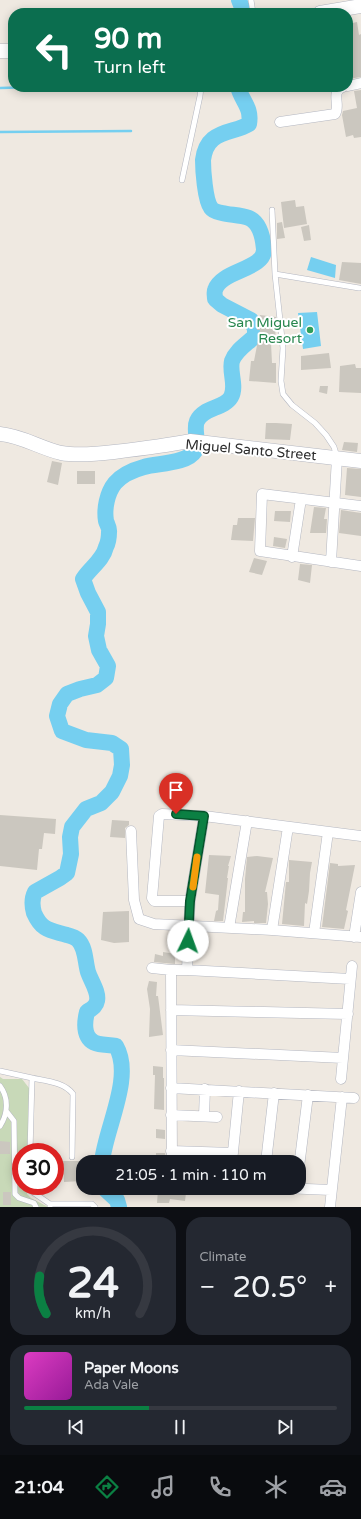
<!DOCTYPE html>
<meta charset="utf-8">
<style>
:root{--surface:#171b24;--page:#242831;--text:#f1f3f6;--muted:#9ea1a6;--line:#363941;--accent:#0b8043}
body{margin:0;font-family:"Varela Round",sans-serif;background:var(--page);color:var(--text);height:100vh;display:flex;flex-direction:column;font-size:15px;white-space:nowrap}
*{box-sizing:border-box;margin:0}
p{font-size:13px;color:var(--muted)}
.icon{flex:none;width:22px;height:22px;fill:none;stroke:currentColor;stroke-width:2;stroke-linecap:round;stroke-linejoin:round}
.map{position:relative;height:1207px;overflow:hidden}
.panel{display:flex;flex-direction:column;gap:10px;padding:10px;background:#0d0f14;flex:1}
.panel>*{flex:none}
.top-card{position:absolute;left:8px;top:8px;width:345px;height:84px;border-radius:16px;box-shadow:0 2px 10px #0003;background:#0b6e4f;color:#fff;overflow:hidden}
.speed{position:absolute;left:12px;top:1143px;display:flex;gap:8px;font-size:20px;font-weight:700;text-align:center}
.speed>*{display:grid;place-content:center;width:52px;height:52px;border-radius:50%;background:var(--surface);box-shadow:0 2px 10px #0003;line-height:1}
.speed .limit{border:6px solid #d22;background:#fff;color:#111}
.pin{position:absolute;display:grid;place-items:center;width:34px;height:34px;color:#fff;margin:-41px -17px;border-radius:50% 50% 50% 0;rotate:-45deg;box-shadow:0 0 4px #0007}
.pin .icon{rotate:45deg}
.me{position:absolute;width:44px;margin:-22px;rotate:3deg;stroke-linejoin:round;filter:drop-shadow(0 0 3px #0008)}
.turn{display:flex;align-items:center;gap:14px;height:84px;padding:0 20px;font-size:18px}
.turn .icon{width:52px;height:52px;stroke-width:2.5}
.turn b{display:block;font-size:28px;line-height:34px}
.big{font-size:30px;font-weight:600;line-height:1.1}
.panel .widget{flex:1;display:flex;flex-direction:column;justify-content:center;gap:6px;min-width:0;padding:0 14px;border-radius:16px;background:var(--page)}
.panel .dial{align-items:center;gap:0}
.dial svg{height:104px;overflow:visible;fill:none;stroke:var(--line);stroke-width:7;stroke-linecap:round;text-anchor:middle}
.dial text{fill:var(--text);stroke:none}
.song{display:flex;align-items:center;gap:12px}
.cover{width:48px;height:48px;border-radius:6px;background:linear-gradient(135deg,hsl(310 70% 55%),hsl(300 70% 35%))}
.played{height:4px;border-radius:2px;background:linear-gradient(90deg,var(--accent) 40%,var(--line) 40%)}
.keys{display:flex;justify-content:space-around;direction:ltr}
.heat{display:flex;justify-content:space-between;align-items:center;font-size:22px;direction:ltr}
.panel .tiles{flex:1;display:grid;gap:10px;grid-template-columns:1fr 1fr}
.widget:last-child{grid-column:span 2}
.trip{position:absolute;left:76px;top:1155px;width:230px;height:40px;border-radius:16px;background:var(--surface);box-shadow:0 2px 10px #0003;font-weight:600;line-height:40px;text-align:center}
.dock{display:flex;height:64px;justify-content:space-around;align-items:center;background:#090b0e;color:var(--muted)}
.dock .icon{width:28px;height:28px}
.dock .on{color:var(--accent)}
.dock b{font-size:18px;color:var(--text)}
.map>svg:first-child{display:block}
.cemetery{fill:#c8d9b8}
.water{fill:#75cff0}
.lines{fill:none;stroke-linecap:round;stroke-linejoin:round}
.stream{stroke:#75cff0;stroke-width:2.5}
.river{stroke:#75cff0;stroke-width:16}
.building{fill:#cbc7bf}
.service-casing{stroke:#b4b7c1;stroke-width:6}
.minor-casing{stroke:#b4b7c1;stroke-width:11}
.secondary-casing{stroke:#b4b7c1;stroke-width:15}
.service{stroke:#fff;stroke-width:5}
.minor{stroke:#fff;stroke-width:10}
.secondary{stroke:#fff;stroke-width:14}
.route-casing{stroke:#07532c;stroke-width:10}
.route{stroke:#0b8043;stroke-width:7}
.slow{stroke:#f59e0b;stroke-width:7}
.leisure-dot{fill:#2e9e5b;stroke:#fff;stroke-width:1.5}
.labels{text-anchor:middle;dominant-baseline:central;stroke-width:4;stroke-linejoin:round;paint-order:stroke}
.leisure-label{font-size:14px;fill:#27864d;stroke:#fff;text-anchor:end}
.street-label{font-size:14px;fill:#2e2e2e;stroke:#fff}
</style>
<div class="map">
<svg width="361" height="1207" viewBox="0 0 361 1207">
<rect width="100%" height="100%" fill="#efe9e1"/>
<path class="cemetery" d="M 0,1077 L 3,1079 L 22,1079 L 29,1088 L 28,1152 L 21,1152 L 21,1186 L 27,1186 L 27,1194 L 31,1198 L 48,1207 L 0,1207 Z"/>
<path class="water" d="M 311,257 L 336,265 L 335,278 L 307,270 Z
M 317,312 L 321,346 L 303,349 L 298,313 Z"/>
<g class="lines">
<path class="stream" d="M 42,87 L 64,88 L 153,87
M 0,88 L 34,87
M 0,132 L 131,131"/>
<path class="river" d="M 239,0 L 244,13
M 102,1162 C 105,1129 134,1077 116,1046 C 110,1045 105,1045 99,1044 C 83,1041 84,1024 87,1012 C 91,1009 96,1007 97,1001 C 99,992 91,981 88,972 C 85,962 86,948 78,940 C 76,938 71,936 67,935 C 50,930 42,931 34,913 C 32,906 32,898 35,892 L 60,878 L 67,873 L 71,854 L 70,837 L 72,827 L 86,809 L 101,803 L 112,792 L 120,776 L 122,765 L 121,749 L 112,743 L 86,740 L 62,731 L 57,716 L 60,704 L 67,694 L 80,689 L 97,685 L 106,678 L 108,666 L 99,650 L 96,636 L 98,624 L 98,612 L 88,593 L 83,579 C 90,568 103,560 106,547 C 108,543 109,537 109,532 C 110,529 107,524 106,521 C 104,509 107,493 115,483 C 122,475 133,470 144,467 C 157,463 187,464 195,451 C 200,443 193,430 197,421 C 203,407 224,409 231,397 C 237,386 229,372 232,361 C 236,350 247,344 255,336 L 255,329 L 251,320 L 222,305 L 215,299 C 215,296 214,292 215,290 C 221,270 265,270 264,249 C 263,238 260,223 249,218 C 241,215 230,215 222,213 C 218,212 214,212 211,208 C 205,200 203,170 203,160 C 204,152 207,144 213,139 C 224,130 238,131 249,124 C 252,107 242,102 238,87
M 104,1188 L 117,1200 L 119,1207"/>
</g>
<path class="building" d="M 357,22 L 359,35 L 361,34 L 361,77 L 348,79 L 348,24 Z
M 361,90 L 361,137 L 354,138 L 353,135 L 346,137 L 342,115 L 343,111 L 357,108 L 354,91 Z
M 295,200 L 296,207 L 304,206 L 307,224 L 284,228 L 281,202 Z
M 282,222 L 285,238 L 277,239 L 277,223 Z
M 309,225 L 311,240 L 304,241 L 301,227 Z
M 342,262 L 361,263 L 361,284 L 339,280 Z
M 260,315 L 276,317 L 275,344 L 271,343 L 272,363 L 276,363 L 276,383 L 249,381 L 251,361 L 254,361 L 260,330 L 257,330 Z
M 329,353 L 331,368 L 301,370 L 301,356 Z
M 355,364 L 356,368 L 361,368 L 361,393 L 339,392 L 340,366 Z
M 320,386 L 328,386 L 327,394 L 319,392 Z
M 266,423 L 276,423 L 276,425 L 276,423 L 292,424 L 290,440 L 265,439 Z
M 344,442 L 358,443 L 357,452 L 342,450 Z
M 52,461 L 62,463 L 58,485 L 47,482 Z
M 347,468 L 361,469 L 361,497 L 345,495 Z
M 77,471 L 95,471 L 95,484 L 77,484 Z
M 314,507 L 326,508 L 324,519 L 327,519 L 326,533 L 310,533 Z
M 341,510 L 361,513 L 361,536 L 339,533 Z
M 275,511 L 291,511 L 290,522 L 274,521 Z
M 238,518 L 255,518 L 253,541 L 231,540 L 233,525 L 237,525 Z
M 274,537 L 287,539 L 285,548 L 273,546 Z
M 254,558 L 267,561 L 262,575 L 249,572 Z
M 300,564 L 312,565 L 310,583 L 298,580 Z
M 0,815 L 56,819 L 55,834 L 44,833 L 42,849 L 39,849 L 37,870 L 0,866 Z
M 112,820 L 129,821 L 129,825 L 125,828 L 125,838 L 110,837 Z
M 209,855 L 231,856 L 228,866 L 229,866 L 227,878 L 228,878 L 223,921 L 214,921 L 216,911 L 218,910 L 219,895 L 205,893 Z
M 257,856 L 273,858 L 265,892 L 267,892 L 268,904 L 266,923 L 254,923 L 254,921 L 242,922 L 243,912 L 245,912 L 245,879 L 247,857 Z
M 289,860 L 312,862 L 310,873 L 309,891 L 307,904 L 305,903 L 304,926 L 282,924 L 286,882 L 289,882 Z
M 330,863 L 338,864 L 338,866 L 355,865 L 346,910 L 348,911 L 344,929 L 322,927 Z
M 129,911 L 129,942 L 114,943 L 101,940 L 103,912 Z
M 163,952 L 175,954 L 175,964 L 154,962 L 155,954 L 163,956 Z
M 149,981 L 157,982 L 156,996 L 158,996 L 163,1035 L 149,1037 L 150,1009 L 147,989 Z
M 153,1066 L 163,1067 L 163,1078 L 164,1078 L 164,1110 L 154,1109 L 155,1075 L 153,1075 Z
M 156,1129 L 165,1130 L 165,1139 L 156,1138 Z
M 0,1141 L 10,1142 L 10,1154 L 0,1154 Z
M 156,1153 L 165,1153 L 166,1162 L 156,1162 Z
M 63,1161 L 83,1161 L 83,1181 L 64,1182 Z
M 158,1190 L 186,1193 L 185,1201 L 170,1199 L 169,1203 L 157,1203 Z
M 3,1192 L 11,1192 L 11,1205 L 3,1205 Z"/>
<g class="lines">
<defs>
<path id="service" d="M 251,0 L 253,13
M 182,180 L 200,96 L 201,87
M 272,210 L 275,274 L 283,348 L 281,381 L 283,394 L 292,405 L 315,423 L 326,435 L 334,447 L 337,457
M 275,274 L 359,288
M 0,1071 L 32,1078 L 30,1152
M 32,1078 C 46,1081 64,1082 73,1094 L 72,1157
M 0,1086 C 9,1098 8,1114 0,1126
M 7,1112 L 14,1121 L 15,1194 L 19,1198 L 34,1203 L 36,1207
M 29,1186 L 31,1191 L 50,1204 L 50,1206
M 50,1204 L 92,1204 L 95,1207"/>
<path id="minor" d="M 348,86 L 361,83
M 280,122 L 335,114 C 341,106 330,91 343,87
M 361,506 L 262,494 L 260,551 L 361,566
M 292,557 L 301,499
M 331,562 L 337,458
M 131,831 L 134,900 L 139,919 L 154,924 L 272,930 L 361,937
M 190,901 L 154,901 L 152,898 L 159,816 L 162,814 L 204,816 L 361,836
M 229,928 L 247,821
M 272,930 L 288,827
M 314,933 L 328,832
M 354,937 L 361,892
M 152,968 L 171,970 L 187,970 L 350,979
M 171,970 L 172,1162
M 187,970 L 190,901 L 204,816
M 171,1010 L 348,1014
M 171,1050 L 343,1058
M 341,1079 L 352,966
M 171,1088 L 354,1098
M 171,1115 L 217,1117
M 204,1116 L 205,1089
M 171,1151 L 233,1153
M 232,1162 L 239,1091
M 266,1162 L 274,1093
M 299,1167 L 308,1095
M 283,1188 L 331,1190
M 330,1207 L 342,1097"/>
<path id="secondary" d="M 320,13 L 361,6
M 0,51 L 13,51
M 0,434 C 22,436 40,448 61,453 C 78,456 97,454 114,452 C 139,449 164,446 190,441 L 361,461"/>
</defs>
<use href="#service" class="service-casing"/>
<use href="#minor" class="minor-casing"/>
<use href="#secondary" class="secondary-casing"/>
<use href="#service" class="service"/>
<use href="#minor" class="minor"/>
<use href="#secondary" class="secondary"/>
</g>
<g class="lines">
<defs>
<path id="route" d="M 176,814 L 204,816 L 190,901 L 188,941"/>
</defs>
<use href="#route" class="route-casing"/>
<use href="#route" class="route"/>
<path class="slow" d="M 193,887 L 197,857"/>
</g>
<circle class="leisure-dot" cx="310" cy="330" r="4"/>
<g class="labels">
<g class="leisure-label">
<text x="302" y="322">San Miguel<tspan x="302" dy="16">Resort</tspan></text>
</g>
<g class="street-label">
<text transform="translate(251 450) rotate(5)">Miguel Santo Street</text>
</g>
</g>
</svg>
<div class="speed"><div class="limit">30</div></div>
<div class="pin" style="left:176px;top:814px;background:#d93025"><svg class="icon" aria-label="arrive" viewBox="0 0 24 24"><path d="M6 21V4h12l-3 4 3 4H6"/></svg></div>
<svg class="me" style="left:188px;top:941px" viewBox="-20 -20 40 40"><circle r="19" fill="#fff"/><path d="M0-13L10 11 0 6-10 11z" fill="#0b8043"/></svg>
<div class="trip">21:05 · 1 min · 110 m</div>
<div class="top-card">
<div class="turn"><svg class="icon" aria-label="left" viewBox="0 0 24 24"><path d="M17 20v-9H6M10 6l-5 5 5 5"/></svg><div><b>90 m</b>Turn left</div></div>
</div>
</div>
<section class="panel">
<div class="tiles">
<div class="widget dial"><svg viewBox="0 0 100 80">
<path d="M14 69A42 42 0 1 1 86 69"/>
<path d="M14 69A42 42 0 0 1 9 40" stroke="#0b8043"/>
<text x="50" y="56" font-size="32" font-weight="700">24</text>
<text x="50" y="72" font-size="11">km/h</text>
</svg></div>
<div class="widget"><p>Climate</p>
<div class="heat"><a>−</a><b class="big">20.5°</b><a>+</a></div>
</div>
<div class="widget">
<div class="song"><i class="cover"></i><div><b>Paper Moons</b><p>Ada Vale</p></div></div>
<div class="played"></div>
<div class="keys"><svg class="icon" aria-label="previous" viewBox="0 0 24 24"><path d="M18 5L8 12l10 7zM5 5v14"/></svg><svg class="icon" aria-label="pause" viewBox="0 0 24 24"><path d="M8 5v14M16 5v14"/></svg><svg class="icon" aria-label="next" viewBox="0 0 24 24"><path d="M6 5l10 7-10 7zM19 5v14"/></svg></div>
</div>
</div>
</section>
<nav class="dock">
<b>21:04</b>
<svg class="icon on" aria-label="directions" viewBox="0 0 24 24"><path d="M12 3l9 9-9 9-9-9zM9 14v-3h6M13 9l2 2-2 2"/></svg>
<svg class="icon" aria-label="music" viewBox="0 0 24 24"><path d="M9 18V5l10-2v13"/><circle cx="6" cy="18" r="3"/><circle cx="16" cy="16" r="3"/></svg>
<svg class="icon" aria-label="phone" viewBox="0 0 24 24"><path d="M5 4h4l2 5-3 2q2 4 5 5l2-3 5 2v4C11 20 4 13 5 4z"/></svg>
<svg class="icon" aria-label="climate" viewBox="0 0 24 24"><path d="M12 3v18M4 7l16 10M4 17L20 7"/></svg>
<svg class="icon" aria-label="car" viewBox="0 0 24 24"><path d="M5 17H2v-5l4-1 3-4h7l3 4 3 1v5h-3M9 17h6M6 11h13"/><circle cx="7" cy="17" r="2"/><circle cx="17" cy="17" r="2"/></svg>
</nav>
